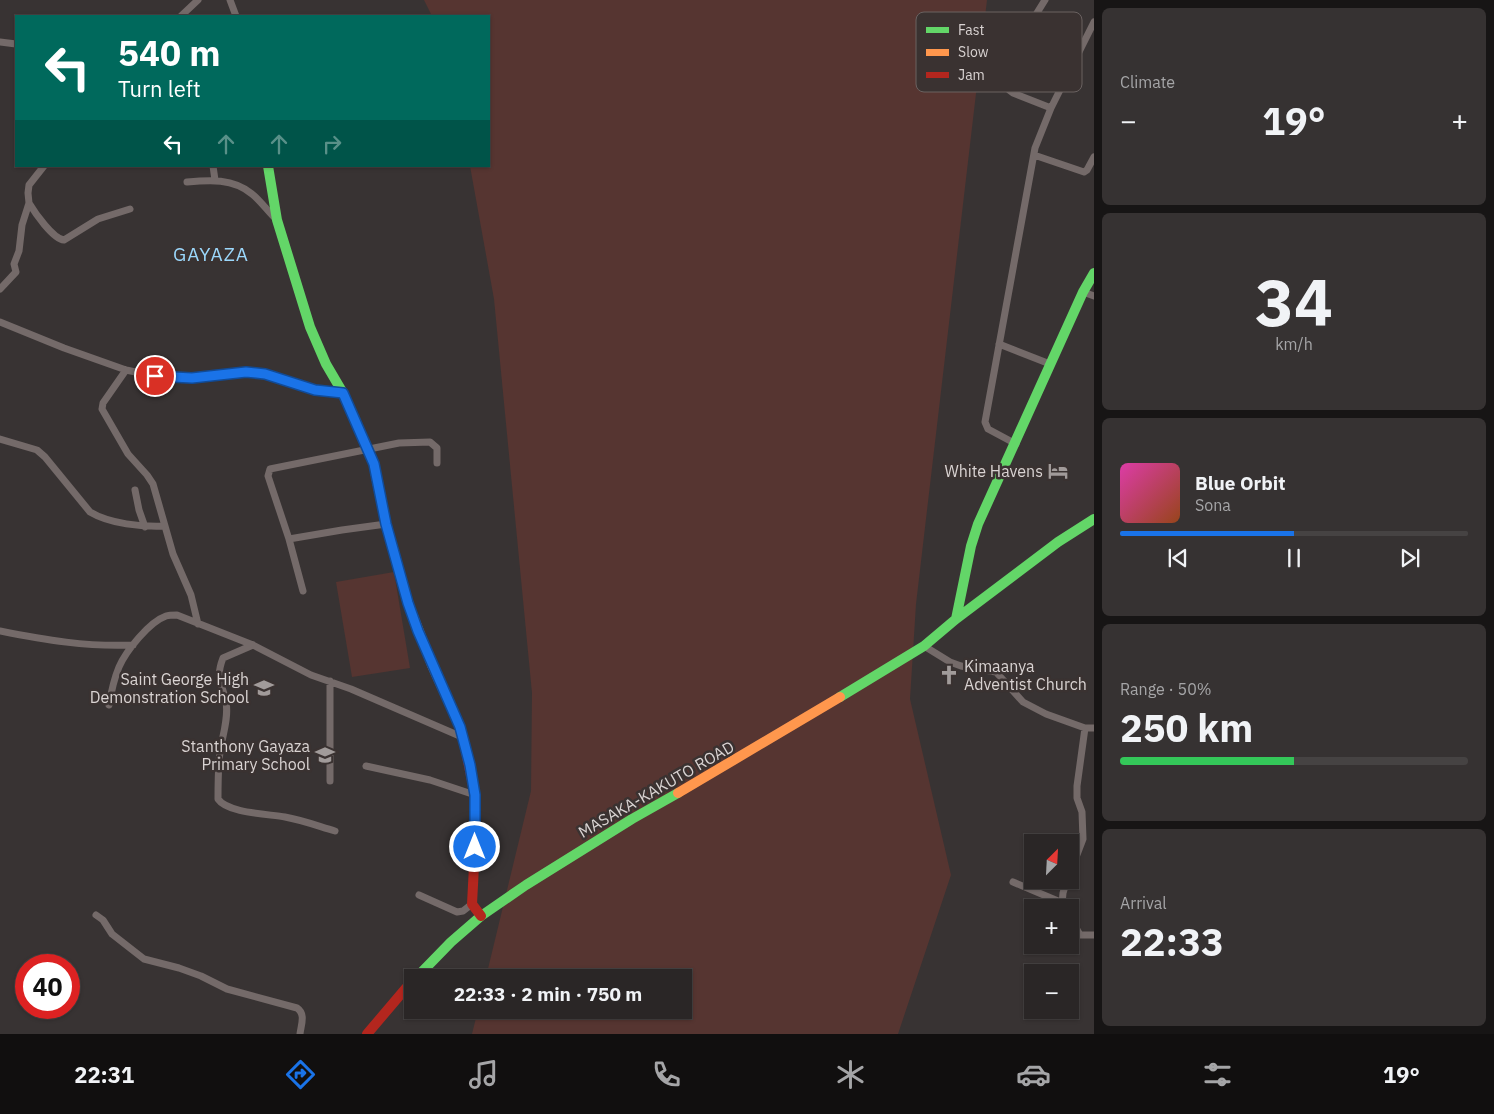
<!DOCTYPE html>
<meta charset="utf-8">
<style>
:root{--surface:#2a2626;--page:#363232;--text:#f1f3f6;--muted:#a5a5a7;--line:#464343;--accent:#1a73e8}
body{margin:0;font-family:"IBM Plex Sans",sans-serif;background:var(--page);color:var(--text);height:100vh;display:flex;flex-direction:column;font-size:19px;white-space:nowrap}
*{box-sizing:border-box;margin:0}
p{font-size:16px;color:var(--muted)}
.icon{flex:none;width:28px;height:28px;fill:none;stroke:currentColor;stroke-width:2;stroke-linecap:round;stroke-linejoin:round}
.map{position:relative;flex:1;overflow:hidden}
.drawer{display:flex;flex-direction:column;gap:8px;padding:8px;background:#171515;width:400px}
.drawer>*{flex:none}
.banner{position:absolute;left:15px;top:15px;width:475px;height:152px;border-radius:0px;box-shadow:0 1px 4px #0004,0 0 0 1px var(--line);background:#00695c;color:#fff;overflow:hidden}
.needle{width:32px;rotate:24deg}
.tools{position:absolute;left:1024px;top:834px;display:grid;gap:10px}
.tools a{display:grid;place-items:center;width:55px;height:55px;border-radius:0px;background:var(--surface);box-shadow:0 1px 4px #0004,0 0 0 1px var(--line);font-size:25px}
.speed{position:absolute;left:15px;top:954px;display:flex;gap:10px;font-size:25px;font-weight:700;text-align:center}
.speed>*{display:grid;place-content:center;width:65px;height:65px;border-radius:50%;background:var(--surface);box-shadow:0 1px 4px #0004,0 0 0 1px var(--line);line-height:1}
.speed .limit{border:8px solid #d22;background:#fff;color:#111}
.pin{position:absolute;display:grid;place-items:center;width:42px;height:42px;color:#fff;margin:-21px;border:2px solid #fff;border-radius:50%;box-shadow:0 1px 5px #0007}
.me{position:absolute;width:55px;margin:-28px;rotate:0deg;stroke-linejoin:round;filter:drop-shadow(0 0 4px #0008)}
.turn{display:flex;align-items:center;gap:18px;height:105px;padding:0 20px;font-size:22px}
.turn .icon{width:65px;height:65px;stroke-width:2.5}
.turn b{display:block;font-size:35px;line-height:42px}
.lanes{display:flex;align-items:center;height:48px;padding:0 20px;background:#0003;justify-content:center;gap:25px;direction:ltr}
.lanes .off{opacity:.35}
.big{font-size:38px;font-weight:700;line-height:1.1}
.drawer .card{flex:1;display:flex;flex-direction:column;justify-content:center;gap:8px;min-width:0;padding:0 18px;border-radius:8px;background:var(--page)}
.drawer .dial{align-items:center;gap:0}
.dial b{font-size:65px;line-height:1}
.song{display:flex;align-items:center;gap:15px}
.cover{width:60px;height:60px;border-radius:8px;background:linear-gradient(135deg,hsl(320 70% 55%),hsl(20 70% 35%))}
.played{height:5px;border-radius:2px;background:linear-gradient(90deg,var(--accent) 50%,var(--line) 50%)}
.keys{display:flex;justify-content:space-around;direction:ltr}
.heat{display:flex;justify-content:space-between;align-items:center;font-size:28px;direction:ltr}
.charge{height:8px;border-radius:4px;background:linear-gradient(90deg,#34c759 50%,var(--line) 0)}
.trip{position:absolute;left:404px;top:969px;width:288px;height:50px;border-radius:0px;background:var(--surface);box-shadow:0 1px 4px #0004,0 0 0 1px var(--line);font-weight:700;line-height:50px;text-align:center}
.menu{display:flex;height:80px;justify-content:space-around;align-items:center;background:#110f0f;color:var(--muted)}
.menu .icon{width:35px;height:35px}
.menu .current{color:var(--accent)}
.menu b{font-size:22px;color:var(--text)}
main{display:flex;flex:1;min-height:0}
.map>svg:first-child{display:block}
.green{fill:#563531}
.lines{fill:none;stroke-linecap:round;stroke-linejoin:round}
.street{stroke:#746a69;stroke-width:7}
.fast{stroke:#63d668;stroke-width:10}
.slow{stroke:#ff974d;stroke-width:10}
.jam{stroke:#b3261e;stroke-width:10}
.route-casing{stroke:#114b97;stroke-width:12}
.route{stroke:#1a73e8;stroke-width:9}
.labels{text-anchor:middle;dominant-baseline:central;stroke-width:5;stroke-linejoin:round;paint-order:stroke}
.poi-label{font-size:16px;fill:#d9d3d2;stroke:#3a3231;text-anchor:end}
.street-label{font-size:16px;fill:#d9d3d2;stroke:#3a3231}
.quarter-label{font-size:19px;letter-spacing:1px;fill:#9bd8fc;stroke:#3a3231}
.key{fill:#3a3231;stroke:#6a6261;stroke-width:1}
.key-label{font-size:14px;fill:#d9d3d2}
</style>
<main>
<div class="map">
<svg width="1094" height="1034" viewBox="0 0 1094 1034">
<rect width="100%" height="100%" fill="#383333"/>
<path class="green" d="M 424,0 L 987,0 L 916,604 L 910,699 L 951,875 L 898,1034 L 472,1034 L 478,1010 L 682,1010 L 682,978 L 486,977 L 531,791 L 532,693 L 494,299 L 470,166 L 489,166 L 489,16 L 432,16 Z
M 394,572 L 410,668 L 352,677 L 336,582 Z"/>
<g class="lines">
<path class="street" d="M 230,0 L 236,16
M 1045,0 L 1027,29 L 1008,83 L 1009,90 L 1013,93 L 1051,108
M 181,16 L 198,0
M 0,42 L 16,44
M 1034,155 L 1084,172 L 1087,170 L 1094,157
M 213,166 L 215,180
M 187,182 C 209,180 233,178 252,194 C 261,201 268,212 277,220
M 29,203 C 35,213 53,239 64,240 L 98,219 L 130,209
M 0,289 L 16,272 L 14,264 L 19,251 L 22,225 L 29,203 L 28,193 L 29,185 L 44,166
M 1083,292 L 1094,296
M 0,322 L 64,348 L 126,370 L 155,376 L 192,377 L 246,371 L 265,374 L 315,390 L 343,393
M 999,344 L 1050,364
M 126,370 L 103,403 L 102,409 L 128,454 L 147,475 L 153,484 L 165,526
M 0,439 L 37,450 L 45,457 L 90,512 C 110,524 142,527 165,526 L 173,554 L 191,595 L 198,624
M 1016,444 L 988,429 L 985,422 L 1035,148 L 1051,108 L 1094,22
M 135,490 L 139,510 L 145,527
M 289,539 L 342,530 L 386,524
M 303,591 L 289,539 L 268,476 L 270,469 L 399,443 L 430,442 L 437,448 L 437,463
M 0,631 C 45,640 87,647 133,645
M 253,645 L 223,658 C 215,679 222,682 226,702 C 229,718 222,737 220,752 C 218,767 218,783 218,799 C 227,813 268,814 285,817 C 302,820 318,826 335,831
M 924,646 L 950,662 L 961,666 L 996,672 L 1023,702 L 1046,714 L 1085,728 L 1094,728
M 109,705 C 111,693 114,679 119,667 C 126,651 149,622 166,616 C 169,615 174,615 177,615 L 253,645 L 311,675 L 351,689 L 462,737
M 366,766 L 430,780 L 475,795
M 330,781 L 330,681
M 1070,873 L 1083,839 L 1082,812 L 1077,798 L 1077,786 L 1085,728
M 1013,882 L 1058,901 L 1065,908
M 419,895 L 457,912 L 463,911 L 472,904
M 1062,904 L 1063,893 L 1067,880
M 96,915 L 103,920 L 112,934 L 144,959 L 179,968 L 201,976 L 227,989 L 297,1008 C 306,1014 301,1025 300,1034
M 1070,917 L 1080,935 L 1094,935"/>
<path class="fast" d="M 268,166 L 277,220 L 310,327 L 326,364 L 343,393 L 374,464 L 376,476
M 956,619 L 971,546 L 978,524 L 1083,292 L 1094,273
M 840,697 L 924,646 L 956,619 L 1058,542 L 1094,519
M 416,978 L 451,942 L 481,916 L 526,885 L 632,819 L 678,793"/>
<path class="slow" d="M 376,476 L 386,524 L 408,603 L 432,665 L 460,727 L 464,742
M 678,793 L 840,697"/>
<path class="jam" d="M 464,742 L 475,795 L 475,847 L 472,904 L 481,916
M 367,1034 L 412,981"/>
</g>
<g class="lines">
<defs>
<path id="route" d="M 155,376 L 192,378 L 246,372 L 265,374 L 315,390 L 343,393 L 374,464 L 386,524 L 408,603 L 418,631 L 460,727 L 470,765 L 475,795 L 475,847"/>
</defs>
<use href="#route" class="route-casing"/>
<use href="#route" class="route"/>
</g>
<defs>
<symbol id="hotel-bare" viewBox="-9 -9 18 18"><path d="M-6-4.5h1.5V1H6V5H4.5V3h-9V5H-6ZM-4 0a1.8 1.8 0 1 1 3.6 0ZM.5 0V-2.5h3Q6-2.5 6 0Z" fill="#a19b9a" stroke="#3a3231" stroke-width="2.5" paint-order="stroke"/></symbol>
<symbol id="church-bare" viewBox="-9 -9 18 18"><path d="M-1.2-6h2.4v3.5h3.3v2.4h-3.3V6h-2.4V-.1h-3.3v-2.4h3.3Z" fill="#a19b9a" stroke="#3a3231" stroke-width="2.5" paint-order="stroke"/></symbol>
<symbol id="school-bare" viewBox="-9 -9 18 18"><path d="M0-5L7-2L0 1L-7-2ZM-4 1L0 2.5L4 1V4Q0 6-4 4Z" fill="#a19b9a" stroke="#3a3231" stroke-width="2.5" paint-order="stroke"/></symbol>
</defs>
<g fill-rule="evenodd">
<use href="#hotel-bare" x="1044" y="457" width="28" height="28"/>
<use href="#church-bare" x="935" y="661" width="28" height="28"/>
<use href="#school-bare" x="250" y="674" width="28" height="28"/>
<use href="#school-bare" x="311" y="741" width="28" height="28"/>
</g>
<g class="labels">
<g class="poi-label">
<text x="1043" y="471">White Havens</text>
<text x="964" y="666" text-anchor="start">Kimaanya<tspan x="964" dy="18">Adventist Church</tspan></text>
<text x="249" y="679">Saint George High<tspan x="249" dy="18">Demonstration School</tspan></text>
<text x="310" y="746">Stanthony Gayaza<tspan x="310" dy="18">Primary School</tspan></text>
</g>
<g class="street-label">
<text transform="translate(656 789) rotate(-30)">MASAKA-KAKUTO ROAD</text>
</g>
<g class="quarter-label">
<text x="211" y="254">GAYAZA</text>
</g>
</g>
<rect x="916" y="12" width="166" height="80" rx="8" class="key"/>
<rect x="926" y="27" width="23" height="6" fill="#63d668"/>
<rect x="926" y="49" width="23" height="7" fill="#ff974d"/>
<rect x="926" y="72" width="23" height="6" fill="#b3261e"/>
<g class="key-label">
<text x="958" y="35">Fast</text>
<text x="958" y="57">Slow</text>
<text x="958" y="80">Jam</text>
</g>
</svg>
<div class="tools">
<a><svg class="needle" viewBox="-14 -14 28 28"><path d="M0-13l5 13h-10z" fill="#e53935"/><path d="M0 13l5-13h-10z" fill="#a5a5a7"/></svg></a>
<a>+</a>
<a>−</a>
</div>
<div class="speed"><div class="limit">40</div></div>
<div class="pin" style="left:155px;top:376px;background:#d93025"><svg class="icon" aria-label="arrive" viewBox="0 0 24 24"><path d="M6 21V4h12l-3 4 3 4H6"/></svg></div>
<svg class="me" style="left:475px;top:847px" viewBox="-20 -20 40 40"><circle r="17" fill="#1a73e8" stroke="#fff" stroke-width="3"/><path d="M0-11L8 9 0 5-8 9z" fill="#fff"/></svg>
<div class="trip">22:33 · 2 min · 750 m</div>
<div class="banner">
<div class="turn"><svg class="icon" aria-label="left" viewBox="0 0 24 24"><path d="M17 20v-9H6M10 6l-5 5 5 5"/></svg><div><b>540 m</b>Turn left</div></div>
<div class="lanes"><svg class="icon" aria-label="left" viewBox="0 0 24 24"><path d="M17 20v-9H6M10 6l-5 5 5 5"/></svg><svg class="icon off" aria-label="ahead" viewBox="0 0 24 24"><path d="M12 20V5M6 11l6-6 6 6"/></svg><svg class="icon off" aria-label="ahead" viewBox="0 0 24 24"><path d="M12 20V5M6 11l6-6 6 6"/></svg><svg class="icon off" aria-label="right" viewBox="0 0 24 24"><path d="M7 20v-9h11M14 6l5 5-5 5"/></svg></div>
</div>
</div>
<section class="drawer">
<div class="card"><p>Climate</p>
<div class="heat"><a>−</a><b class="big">19°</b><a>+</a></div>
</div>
<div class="card dial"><b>34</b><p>km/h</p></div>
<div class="card">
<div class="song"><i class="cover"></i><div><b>Blue Orbit</b><p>Sona</p></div></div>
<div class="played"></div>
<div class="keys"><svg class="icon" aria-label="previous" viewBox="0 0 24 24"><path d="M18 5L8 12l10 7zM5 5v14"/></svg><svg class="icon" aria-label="pause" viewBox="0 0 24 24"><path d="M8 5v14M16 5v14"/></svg><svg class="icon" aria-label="next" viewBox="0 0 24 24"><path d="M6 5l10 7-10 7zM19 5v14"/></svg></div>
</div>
<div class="card"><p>Range · 50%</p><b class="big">250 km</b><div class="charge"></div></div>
<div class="card"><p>Arrival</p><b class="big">22:33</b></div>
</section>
</main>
<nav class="menu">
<b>22:31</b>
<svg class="icon current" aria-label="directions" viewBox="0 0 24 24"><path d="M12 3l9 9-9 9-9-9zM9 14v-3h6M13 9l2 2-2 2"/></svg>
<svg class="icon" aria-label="music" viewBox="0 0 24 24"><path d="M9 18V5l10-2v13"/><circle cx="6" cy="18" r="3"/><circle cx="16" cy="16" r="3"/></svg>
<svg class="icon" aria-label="phone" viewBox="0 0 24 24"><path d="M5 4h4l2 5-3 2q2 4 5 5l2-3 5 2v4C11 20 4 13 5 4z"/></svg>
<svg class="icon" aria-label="climate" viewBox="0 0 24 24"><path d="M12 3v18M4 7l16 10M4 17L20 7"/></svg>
<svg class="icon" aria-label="car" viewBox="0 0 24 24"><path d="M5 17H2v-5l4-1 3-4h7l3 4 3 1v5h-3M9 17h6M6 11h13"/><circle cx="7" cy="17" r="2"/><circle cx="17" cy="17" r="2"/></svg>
<svg class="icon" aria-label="filters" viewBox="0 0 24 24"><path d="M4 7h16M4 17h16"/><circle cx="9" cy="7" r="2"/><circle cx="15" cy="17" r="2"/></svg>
<b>19°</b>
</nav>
